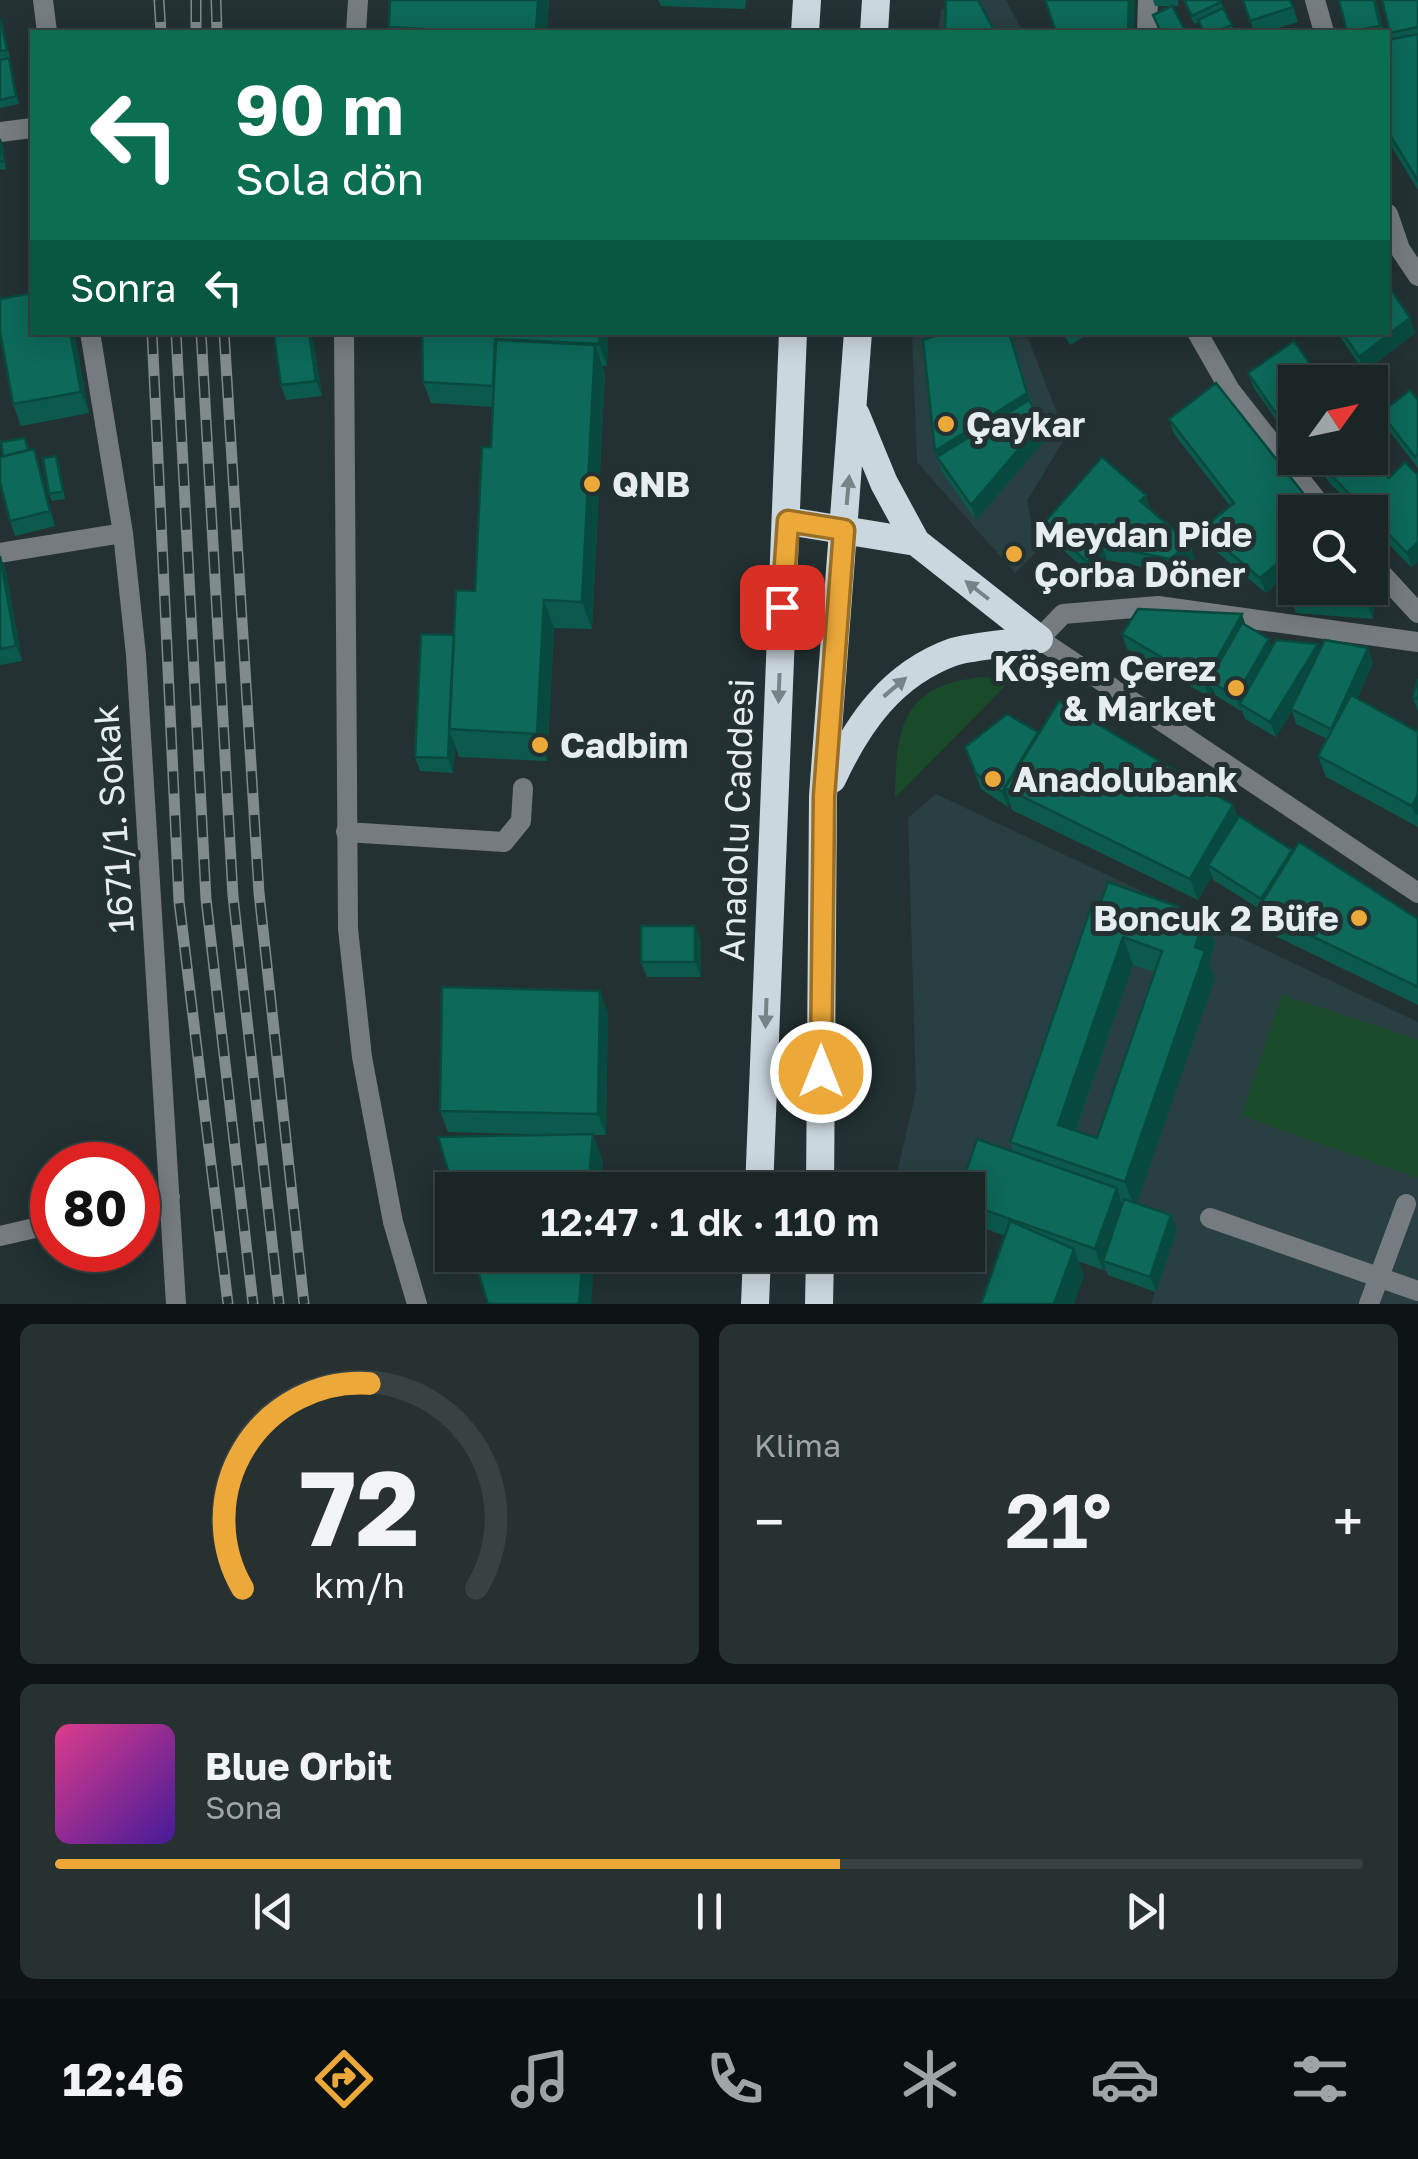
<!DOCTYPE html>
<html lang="tr">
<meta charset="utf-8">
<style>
:root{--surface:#1a2526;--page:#273132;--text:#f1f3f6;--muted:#9fa5a7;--line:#384243;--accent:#eca93a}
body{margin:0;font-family:"Golos Text",sans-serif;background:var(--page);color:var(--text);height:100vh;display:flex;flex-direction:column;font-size:38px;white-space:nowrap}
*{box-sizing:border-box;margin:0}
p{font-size:32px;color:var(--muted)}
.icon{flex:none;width:55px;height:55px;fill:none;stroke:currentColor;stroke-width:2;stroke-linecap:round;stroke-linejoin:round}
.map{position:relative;height:1304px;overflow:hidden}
.panel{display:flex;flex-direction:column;gap:20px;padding:20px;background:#0e1415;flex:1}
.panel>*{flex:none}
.banner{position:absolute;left:30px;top:30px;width:1360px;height:305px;border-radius:0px;box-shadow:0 5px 25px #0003,0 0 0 2px var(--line);background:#0b6e4f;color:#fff;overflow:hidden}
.needle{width:65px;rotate:57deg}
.buttons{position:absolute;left:1278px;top:365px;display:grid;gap:20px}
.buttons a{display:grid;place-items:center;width:110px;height:110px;border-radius:0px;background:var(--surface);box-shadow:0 5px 25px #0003,0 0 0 2px var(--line);font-size:50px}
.speed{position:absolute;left:30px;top:1142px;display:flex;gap:20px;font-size:50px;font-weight:700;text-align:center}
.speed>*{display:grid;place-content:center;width:130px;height:130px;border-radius:50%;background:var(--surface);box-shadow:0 5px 25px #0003,0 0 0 2px var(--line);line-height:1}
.speed .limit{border:15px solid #d22;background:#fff;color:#111}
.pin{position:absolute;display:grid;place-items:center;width:85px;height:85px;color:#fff;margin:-42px;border-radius:20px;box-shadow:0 5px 15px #0006}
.me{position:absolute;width:110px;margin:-55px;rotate:0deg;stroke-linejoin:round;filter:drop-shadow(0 0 8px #0008)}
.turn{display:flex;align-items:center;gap:35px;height:210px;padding:0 40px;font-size:45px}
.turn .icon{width:130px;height:130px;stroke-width:2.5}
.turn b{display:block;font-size:70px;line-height:85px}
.then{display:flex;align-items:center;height:95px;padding:0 40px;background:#0003;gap:20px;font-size:38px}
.big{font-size:75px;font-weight:600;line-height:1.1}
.panel .tile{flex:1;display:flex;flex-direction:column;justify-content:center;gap:15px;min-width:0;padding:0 35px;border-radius:15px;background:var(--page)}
.panel .dial{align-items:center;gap:0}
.dial svg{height:260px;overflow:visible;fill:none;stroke:var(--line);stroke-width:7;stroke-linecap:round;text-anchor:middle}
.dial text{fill:var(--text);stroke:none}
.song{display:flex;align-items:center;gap:30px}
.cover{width:120px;height:120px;border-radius:15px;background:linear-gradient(135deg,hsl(330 70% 55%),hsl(260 70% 35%))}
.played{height:10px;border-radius:5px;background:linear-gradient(90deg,var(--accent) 60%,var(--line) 60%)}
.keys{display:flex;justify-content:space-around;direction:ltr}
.heat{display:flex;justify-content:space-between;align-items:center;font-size:55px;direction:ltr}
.panel .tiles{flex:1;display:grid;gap:20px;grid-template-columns:1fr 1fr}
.tile:last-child{grid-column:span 2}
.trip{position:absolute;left:435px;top:1172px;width:550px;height:100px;border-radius:0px;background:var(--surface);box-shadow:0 5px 25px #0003,0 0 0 2px var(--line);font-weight:600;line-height:100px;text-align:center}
.tab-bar{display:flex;height:160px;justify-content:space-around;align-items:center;background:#0a0f0f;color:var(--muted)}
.tab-bar .icon{width:70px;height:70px}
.tab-bar .on{color:var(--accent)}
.tab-bar b{font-size:45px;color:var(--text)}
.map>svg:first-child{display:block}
.built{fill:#293f41}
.green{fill:#194b2b}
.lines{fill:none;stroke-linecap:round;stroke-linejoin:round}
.service{stroke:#757b7e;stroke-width:20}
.minor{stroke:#757b7e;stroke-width:20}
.tertiary{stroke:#757b7e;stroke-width:20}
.trunk{stroke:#cad7de;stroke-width:28}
.rail-casing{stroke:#808b8c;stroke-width:11}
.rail{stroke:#233132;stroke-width:8;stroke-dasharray:22;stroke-linecap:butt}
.wall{fill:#0b5a4d;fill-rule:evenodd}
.shaded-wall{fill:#094a3f}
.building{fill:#0d695a;stroke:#094a3f;stroke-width:2.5;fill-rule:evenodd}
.oneway{fill:#768488}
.route-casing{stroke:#996e26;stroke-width:25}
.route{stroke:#eca93a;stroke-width:18}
.poi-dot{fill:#eca93a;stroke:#233132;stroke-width:4}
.labels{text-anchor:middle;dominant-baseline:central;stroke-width:10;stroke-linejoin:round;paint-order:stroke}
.poi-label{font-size:35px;font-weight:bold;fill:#e5edee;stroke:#233132;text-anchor:start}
.street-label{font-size:35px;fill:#e5edee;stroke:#233132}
</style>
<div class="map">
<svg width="1418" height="1304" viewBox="0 0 1418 1304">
<rect width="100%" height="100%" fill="#233132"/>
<path class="built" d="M 961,0 L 1006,0 L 1023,32 L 938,32 L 941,10 Z
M 912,333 L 1026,333 L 1066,436 L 1027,501 L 1037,551 L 1015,573 L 917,462 Z
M 936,794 L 1418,1022 L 1418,1304 L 1151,1304 L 1155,1292 L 1049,1248 L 968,1224 L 968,1190 L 893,1190 L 916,1091 L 908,818 Z"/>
<path class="green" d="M 985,677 L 1009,682 L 895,798 C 896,725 903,684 985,677 Z
M 1282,995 L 1418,1040 L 1418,1178 L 1241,1116 Z"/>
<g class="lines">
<path class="service" d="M 346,832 L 504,842 L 521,821 L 523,788
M 1210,1218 L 1418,1291
M 1369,1304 L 1406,1204"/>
<path class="minor" d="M 43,0 L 47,32
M 1315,0 L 1324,32
M 356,32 L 358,0
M 1147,32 L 1148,0
M 0,132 L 32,128
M 1388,214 L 1400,249 L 1418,276
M 90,332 L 123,533 L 136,655 L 176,1304
M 344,332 L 348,929 L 362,1057 L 393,1222 L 417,1304
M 1197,332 L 1230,390 L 1326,512
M 0,553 L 123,533
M 1370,561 L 1418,613
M 1039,639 L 1063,614 L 1158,606 L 1418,642
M 138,1204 L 170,1197
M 0,1236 L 52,1224"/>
<path class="tertiary" d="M 1039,639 L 1418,893"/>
<path class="trunk" d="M 805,32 L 807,0
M 874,32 L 876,0
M 856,415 L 884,483 L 916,542 L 1039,639
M 788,521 L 916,542
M 832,779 C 858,723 892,674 953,652 C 970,646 1017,643 1039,639
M 759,1190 L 793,332
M 820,1190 L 823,796 L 858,332
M 755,1304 L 757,1255
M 819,1304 L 820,1255"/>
<defs>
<path id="rail" d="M 159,0 L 161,32
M 196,0 L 196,32
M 216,0 L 217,32
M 152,332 L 179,901 L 228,1304
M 176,332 L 206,899 L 253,1304
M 201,332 L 233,896 L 279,1304
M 224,332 L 259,893 L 304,1304"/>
</defs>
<use href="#rail" class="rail-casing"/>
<use href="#rail" class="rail"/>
</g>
<path class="wall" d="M 390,0 L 549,0 L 547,32 L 391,32 L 389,27 Z
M 658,0 L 746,0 L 745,9 L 661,6 Z
M 1153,0 L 1178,0 L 1178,6 L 1173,6 L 1186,32 L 1160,32 L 1153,15 L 1171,6 L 1155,6 Z
M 1183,0 L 1220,0 L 1234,32 L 1203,32 L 1199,22 L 1194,24 Z
M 1243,0 L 1291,0 L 1298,22 L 1265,32 L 1254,32 Z
M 1376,0 L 1384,32 L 1347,32 Z
M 1418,0 L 1418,190 L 1388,141 L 1388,40 L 1392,39 L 1390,33 Z
M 1,20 L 10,57 L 0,59 L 0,21 Z
M 9,58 L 19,104 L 0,108 L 0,60 Z
M 0,139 L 3,147 L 6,169 L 0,170 Z
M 1410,318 L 1415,333 L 1364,372 L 1337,332 L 1388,332 Z
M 32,332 L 74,332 L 89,413 L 21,426 L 13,404 Z
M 310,332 L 314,345 L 322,396 L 286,400 L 281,385 Z
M 608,332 L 607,366 L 602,366 L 605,373 L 592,629 L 554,628 L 547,761 L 459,757 L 455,745 L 453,773 L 420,771 L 415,757 L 454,635 L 475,591 L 491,447 L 493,407 L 431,403 L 423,382 Z
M 925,332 L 1010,332 L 1032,404 L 1047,438 L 976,520 L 942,472 L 935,451 Z
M 1063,332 L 1092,332 L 1070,345 Z
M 1248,373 L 1295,382 L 1295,441 L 1292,443 L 1254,388 Z
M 1418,400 L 1418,468 L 1387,428 L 1381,413 Z
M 1169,419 L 1318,512 L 1295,588 L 1371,555 L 1376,570 L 1373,619 L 1296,613 L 1290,599 L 1293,570 L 1266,593 L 1207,544 L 1202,529 L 1230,506 L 1174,434 Z
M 28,445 L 29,450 L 34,449 L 39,464 L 55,526 L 15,536 L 10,521 Z
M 1312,458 L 1368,458 L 1389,478 L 1412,568 L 1370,525 L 1370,512 L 1358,512 L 1329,482 Z
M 59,463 L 65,499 L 52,501 L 49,494 Z
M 1151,510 L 1195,558 L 1176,574 L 1107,560 L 1093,576 L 1049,538 L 1044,523 Z
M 0,556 L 6,571 L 22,661 L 0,665 Z
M 1246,626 L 1272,647 L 1320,649 L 1373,663 L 1357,699 L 1418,732 L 1418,827 L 1326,777 L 1318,756 L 1327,739 L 1296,724 L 1292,711 L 1276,737 L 1245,719 L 1242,710 L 1241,711 L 1215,695 L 1213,690 L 1209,697 L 1127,649 L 1122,634 Z
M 1418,679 L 1418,712 L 1413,697 Z
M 1038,732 L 1233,805 L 1238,818 L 1292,850 L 1293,852 L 1418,919 L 1418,1005 L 1265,931 L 1257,910 L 1258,908 L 1213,880 L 1212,876 L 1198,900 L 1012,810 L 1010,803 L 1008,807 L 981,789 L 965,747 Z
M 1098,909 L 1205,916 L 1215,944 L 1209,962 L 1215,978 L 1137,1203 L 1171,1215 L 1177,1230 L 1156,1292 L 1108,1275 L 1105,1266 L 1103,1270 L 1078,1261 L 1084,1276 L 1005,1236 L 968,1222 L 968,1190 L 1014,1152 L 1010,1142 ZM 1133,965 L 1154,972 L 1097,1138 L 1076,1131 Z
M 701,941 L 701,977 L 647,977 L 641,962 Z
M 608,1012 L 606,1135 L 593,1135 L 603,1162 L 600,1190 L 454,1190 L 564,1135 L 448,1132 L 440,1111 Z"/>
<path class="shaded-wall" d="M 538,0 L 549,0 L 547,32 L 536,32 Z
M 1129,0 L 1135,0 L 1134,32 L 1128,32 Z
M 1374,0 L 1376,0 L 1384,32 L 1380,26 Z
M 1410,318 L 1415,333 L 1364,372 L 1359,357 Z
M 70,332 L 74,332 L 89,413 L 81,392 Z
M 310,332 L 314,345 L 322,396 L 316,381 Z
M 600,332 L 608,332 L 607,366 L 599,344 Z
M 1009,332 L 1035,415 L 937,457 L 935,451 Z
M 595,345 L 605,373 L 592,629 L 582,602 Z
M 1041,423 L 1047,438 L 976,520 L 971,505 Z
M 1293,424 L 1295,429 L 1295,441 L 1292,443 L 1286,428 Z
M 34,449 L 39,464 L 55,526 L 50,511 Z
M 1146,495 L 1151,510 L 1140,501 Z
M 1418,542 L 1418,562 L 1412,568 L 1407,553 Z
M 1190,544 L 1195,558 L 1176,574 L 1170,559 Z
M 1102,545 L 1107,560 L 1093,576 L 1087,562 Z
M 1295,549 L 1295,569 L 1266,593 L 1260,578 Z
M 1371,555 L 1376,570 L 1373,619 L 1367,604 L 1368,588 L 1370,588 Z
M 0,556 L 6,571 L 22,661 L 16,646 Z
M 544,600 L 554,628 L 547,761 L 537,734 Z
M 1242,614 L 1247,629 L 1209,681 L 1213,690 L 1209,697 L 1204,682 Z
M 1269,639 L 1274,654 L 1240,704 L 1241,711 L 1236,696 Z
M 1318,644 L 1324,659 L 1276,737 L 1270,722 Z
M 1368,648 L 1373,663 L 1337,744 L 1331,729 Z
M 449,730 L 455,745 L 453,773 L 448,758 Z
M 1005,788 L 1010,803 L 1008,807 L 1002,792 Z
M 1418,794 L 1418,815 L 1414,813 L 1418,824 L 1412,806 Z
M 1233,805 L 1241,827 L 1208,865 L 1212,876 L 1198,900 L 1190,879 Z
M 1205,916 L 1215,944 L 1209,962 L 1215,978 L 1135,1209 L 1125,1182 Z
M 695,926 L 701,941 L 701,977 L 695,962 Z
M 1123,937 L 1133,965 L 1068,1152 L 1058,1125 Z
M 600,991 L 608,1012 L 606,1135 L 598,1114 Z
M 593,1134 L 603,1162 L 600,1190 L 588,1190 Z
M 1117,1188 L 1124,1209 L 1103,1261 L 1105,1266 L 1103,1270 L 1095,1249 Z
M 1171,1215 L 1177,1230 L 1156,1292 L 1150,1277 Z
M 1074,1249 L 1084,1276 L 1074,1304 L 1054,1304 Z
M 583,1255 L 595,1255 L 591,1304 L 579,1304 Z"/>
<path class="building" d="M 390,0 L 538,0 L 536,32 L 423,32 L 423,29 L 389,27 Z
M 946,0 L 978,0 L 995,32 L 945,32 Z
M 1045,0 L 1129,0 L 1128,32 L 1056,32 Z
M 1184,0 L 1220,0 L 1221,2 L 1192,16 Z
M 1243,0 L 1290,0 L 1293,7 L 1250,21 Z
M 1339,0 L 1374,0 L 1380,26 L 1347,32 Z
M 1382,0 L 1418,0 L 1418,27 L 1390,33 Z
M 1172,6 L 1186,32 L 1161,32 L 1153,15 Z
M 1223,8 L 1232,25 L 1216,32 L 1204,32 L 1198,20 Z
M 1,20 L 7,50 L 0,51 L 0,21 Z
M 1418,34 L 1418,181 L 1388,132 L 1388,40 Z
M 9,58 L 16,96 L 0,100 L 0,60 Z
M 0,139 L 4,161 L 0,162 Z
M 1388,285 L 1410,318 L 1359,357 L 1342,332 L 1388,332 Z
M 32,293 L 32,332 L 70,332 L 81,392 L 13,404 L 0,331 L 0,299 Z
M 290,332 L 309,332 L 316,381 L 281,385 L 274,335 Z
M 422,332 L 600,332 L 599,344 L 495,339 L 493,386 L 423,382 Z
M 925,332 L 946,332 L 926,339 Z
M 946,332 L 1009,332 L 1027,393 L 935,451 L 923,340 Z
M 496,340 L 595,345 L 582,602 L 544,600 L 537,734 L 449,729 L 456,590 L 475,591 L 482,447 L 491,447 Z
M 1294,341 L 1323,382 L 1295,382 L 1295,427 L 1293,424 L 1286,428 L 1248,373 Z
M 1216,383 L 1318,512 L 1295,512 L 1295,588 L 1368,588 L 1367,604 L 1290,599 L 1295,549 L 1260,578 L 1202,529 L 1234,503 L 1169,419 Z
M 1410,390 L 1418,400 L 1418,454 L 1415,457 L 1381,413 Z
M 1029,400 L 1041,423 L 971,505 L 937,457 Z
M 25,438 L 28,450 L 3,456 L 1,442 Z
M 34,449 L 50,511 L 10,521 L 0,482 L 0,457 Z
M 56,456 L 63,491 L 49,494 L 43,458 Z
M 1102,457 L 1146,495 L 1140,501 L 1190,544 L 1170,559 L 1102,545 L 1087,562 L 1044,523 Z
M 1317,458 L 1368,458 L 1389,478 L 1405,462 L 1418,475 L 1418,542 L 1407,553 L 1370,515 L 1370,512 L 1367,512 L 1324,468 Z
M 0,556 L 16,646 L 0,649 Z
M 1138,609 L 1242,614 L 1204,682 L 1122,634 Z
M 1242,623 L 1269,639 L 1236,696 L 1209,681 Z
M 421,634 L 454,635 L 448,758 L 415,757 Z
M 1276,640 L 1318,644 L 1270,722 L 1240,704 Z
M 1325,640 L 1368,648 L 1331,729 L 1291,709 Z
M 1418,679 L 1418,699 L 1413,697 Z
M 1351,695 L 1418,732 L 1418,794 L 1412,806 L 1318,756 Z
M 1059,701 L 1233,805 L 1190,879 L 1005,788 Z
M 1007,714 L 1038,732 L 1002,792 L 976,774 L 965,747 Z
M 1239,816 L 1292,850 L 1261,899 L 1208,865 Z
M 1299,842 L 1418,919 L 1418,987 L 1257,910 Z
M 1108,882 L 1205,916 L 1195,947 L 1205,951 L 1125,1182 L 1010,1142 L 1091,907 L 1098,909 ZM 1123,937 L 1162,951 L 1097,1138 L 1058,1125 Z
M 641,926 L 695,926 L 695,962 L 641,962 Z
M 442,987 L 600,991 L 598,1114 L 440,1111 Z
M 593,1134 L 588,1190 L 454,1190 L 438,1137 Z
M 977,1139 L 1117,1188 L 1095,1249 L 968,1204 L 968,1190 L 960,1190 Z
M 1124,1199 L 1171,1215 L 1150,1277 L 1103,1261 Z
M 1010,1221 L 1074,1249 L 1054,1304 L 981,1304 Z
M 473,1255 L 583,1255 L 579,1304 L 488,1304 Z"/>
<defs><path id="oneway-solid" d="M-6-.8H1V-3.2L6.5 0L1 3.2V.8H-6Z" transform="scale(2.5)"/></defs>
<g class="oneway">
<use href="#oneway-solid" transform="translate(848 490) rotate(-85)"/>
<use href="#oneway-solid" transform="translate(977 590) rotate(-142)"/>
<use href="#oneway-solid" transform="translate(895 687) rotate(-40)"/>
<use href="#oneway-solid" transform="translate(779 688) rotate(92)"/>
<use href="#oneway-solid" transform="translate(766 1013) rotate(92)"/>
</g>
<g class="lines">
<defs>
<path id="route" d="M 782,607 L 788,521 L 844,530 L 824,796 L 821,1072"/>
</defs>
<use href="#route" class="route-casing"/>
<use href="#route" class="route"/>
</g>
<g class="poi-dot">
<circle cx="946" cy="424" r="10"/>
<circle cx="592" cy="484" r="10"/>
<circle cx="1014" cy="554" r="10"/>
<circle cx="1236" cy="688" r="10"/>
<circle cx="540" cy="745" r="10"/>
<circle cx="993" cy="779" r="10"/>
<circle cx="1359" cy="918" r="10"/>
</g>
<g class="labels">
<g class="poi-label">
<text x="966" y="424">Çaykar</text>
<text x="612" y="484">QNB</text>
<text x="1034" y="534">Meydan Pide<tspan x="1034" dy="40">Çorba Döner</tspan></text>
<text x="1216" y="668" text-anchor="end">Köşem Çerez<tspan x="1216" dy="40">&amp; Market</tspan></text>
<text x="560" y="745">Cadbim</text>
<text x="1013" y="779">Anadolubank</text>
<text x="1339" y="918" text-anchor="end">Boncuk 2 Büfe</text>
</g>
<g class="street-label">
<text transform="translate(113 819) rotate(-94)">1671/1. Sokak</text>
<text transform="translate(736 820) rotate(-88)">Anadolu Caddesi</text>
</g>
</g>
</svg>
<div class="buttons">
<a><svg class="needle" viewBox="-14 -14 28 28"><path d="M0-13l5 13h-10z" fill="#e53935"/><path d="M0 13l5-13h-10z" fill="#9fa5a7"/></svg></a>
<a><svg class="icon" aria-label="search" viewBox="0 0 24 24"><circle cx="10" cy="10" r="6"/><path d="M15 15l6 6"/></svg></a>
</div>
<div class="speed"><div class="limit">80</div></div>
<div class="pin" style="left:782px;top:607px;background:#d93025"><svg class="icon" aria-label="arrive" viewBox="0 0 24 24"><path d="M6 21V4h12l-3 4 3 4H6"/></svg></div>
<svg class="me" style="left:821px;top:1072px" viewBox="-20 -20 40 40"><circle r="17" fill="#eca93a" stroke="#fff" stroke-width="3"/><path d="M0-11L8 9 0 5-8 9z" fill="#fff"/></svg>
<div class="trip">12:47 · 1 dk · 110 m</div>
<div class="banner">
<div class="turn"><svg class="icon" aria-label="left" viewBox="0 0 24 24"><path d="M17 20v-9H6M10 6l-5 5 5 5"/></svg><div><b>90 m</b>Sola dön</div></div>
<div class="then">Sonra<svg class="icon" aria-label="left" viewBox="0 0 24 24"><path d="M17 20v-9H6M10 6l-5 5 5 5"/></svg></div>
</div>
</div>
<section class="panel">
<div class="tiles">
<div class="tile dial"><svg viewBox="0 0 100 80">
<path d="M14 69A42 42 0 1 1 86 69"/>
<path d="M14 69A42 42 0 0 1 53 6" stroke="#eca93a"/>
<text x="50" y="56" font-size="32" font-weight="700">72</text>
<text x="50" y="72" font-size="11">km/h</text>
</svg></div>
<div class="tile"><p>Klima</p>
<div class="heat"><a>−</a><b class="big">21°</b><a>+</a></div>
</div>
<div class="tile">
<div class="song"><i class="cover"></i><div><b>Blue Orbit</b><p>Sona</p></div></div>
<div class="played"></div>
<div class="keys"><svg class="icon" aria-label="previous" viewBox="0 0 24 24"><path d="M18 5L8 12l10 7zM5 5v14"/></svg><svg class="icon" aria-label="pause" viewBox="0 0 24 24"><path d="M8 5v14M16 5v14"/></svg><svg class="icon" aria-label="next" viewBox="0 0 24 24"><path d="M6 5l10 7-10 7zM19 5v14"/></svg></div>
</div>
</div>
</section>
<nav class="tab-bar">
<b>12:46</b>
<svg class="icon on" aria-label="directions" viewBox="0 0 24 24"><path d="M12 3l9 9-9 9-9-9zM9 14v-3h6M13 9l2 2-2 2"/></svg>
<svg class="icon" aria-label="music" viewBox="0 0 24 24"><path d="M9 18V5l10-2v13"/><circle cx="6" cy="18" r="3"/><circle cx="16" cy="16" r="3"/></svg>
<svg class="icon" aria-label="phone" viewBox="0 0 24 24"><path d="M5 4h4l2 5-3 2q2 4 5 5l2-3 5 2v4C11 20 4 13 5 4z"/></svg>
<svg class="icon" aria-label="climate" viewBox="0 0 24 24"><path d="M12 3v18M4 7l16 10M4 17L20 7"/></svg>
<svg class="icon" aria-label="car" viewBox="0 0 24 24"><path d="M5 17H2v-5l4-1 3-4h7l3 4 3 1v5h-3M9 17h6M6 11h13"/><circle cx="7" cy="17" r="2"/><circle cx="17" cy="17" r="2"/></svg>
<svg class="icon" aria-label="filters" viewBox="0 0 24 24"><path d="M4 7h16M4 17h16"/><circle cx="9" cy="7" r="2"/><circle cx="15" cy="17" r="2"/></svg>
</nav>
